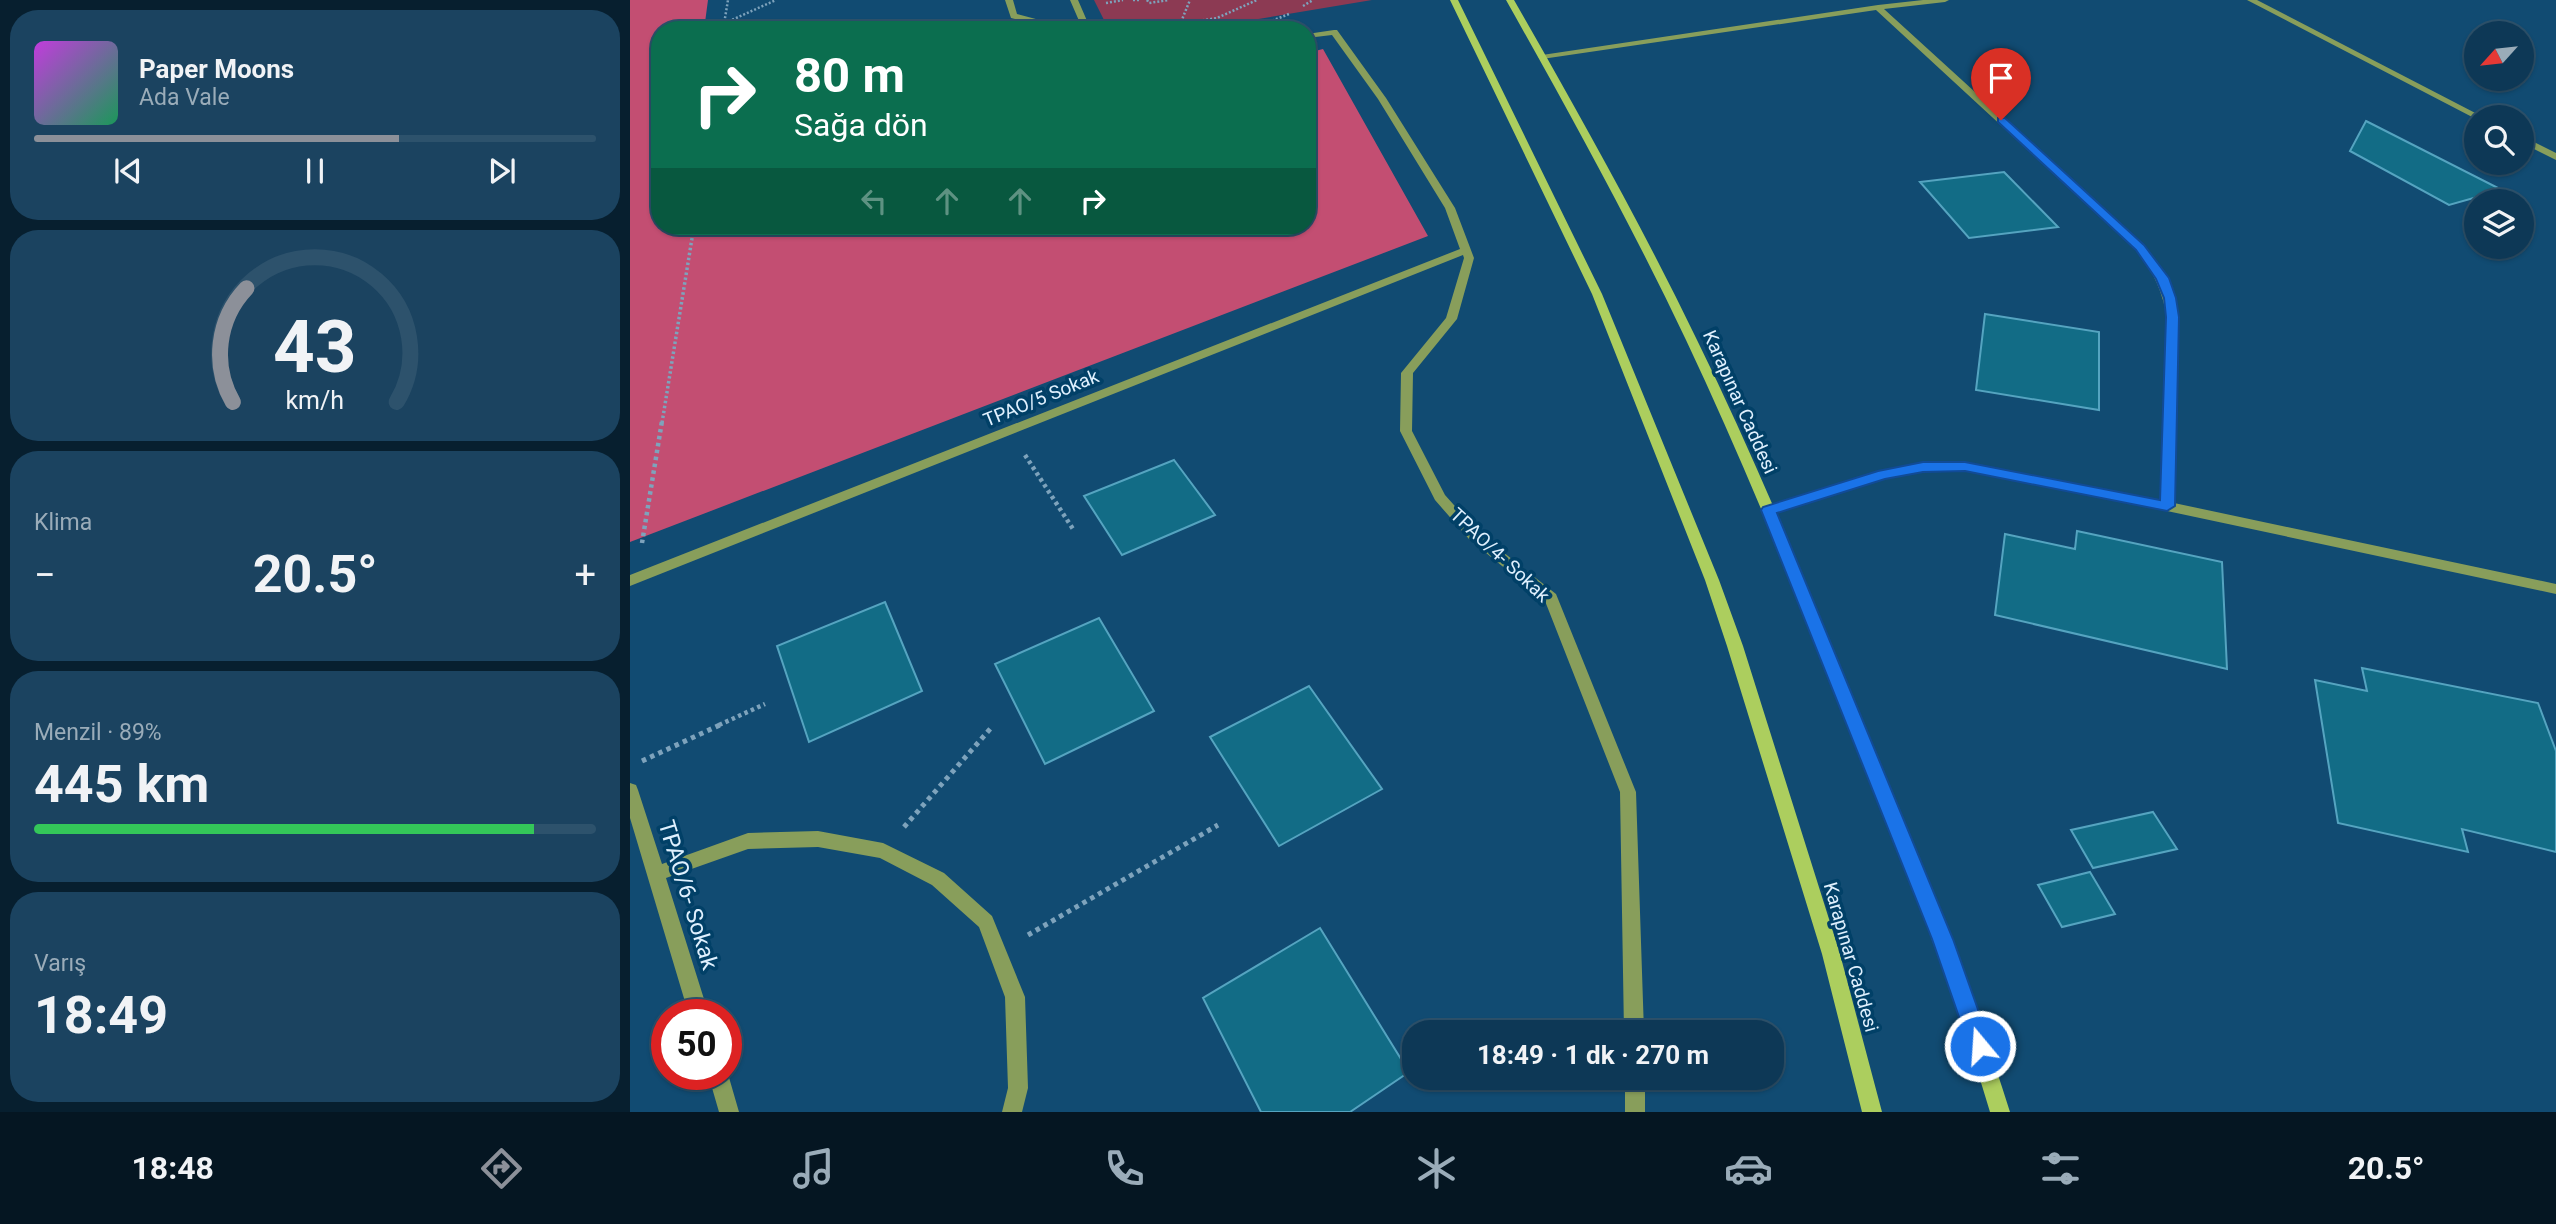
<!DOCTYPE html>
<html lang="tr">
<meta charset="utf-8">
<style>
:root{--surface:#0d3856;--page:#1b4360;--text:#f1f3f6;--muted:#9aacb9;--line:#2d526c;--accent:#8c9099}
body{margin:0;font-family:Roboto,sans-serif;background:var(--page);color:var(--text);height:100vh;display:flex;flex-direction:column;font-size:26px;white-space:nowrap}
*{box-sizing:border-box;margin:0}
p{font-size:23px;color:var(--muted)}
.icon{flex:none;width:38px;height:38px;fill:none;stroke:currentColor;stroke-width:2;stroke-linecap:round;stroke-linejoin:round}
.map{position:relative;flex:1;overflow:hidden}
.details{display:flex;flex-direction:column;gap:10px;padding:10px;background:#071f2f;width:630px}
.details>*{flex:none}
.banner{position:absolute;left:21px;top:21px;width:665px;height:214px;border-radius:28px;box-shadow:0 2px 5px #0004,0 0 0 2px var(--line);background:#0b6e4f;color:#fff;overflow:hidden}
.needle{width:46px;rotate:243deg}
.controls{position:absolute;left:1834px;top:21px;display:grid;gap:14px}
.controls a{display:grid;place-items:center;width:70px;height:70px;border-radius:50%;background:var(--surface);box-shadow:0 2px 5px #0004,0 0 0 2px var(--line);font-size:35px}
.speed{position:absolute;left:21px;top:999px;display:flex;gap:14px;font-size:35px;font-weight:700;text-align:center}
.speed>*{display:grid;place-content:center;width:91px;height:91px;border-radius:50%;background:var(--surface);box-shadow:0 2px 5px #0004,0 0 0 2px var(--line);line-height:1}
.speed .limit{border:10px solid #d22;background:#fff;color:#111}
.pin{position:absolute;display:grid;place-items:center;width:60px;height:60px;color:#fff;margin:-72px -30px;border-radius:50% 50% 50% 0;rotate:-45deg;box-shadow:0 0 7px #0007}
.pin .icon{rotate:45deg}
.me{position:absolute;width:77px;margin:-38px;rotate:342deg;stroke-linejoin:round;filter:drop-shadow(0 0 5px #0008)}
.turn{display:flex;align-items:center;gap:24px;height:147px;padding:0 28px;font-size:32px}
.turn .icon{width:91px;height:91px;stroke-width:2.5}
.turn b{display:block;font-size:49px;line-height:60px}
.lanes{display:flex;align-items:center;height:66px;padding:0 28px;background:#0003;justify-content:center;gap:35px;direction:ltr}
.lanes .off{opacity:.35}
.big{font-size:52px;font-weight:700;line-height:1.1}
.details .tile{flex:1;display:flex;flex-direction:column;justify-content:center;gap:10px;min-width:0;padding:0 24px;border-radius:28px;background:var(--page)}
.details .dial{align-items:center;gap:0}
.dial svg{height:182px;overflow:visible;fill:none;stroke:var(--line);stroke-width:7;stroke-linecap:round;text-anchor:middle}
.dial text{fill:var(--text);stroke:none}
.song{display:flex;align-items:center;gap:21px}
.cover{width:84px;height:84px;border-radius:10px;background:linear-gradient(135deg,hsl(290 70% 55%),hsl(150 70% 35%))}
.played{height:7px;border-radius:4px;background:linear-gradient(90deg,var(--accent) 65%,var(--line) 65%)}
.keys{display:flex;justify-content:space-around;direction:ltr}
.heat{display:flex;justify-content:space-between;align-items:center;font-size:38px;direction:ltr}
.charge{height:10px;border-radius:5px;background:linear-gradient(90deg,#34c759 89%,var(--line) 0)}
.trip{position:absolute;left:772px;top:1020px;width:382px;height:70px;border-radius:28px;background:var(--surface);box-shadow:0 2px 5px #0004,0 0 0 2px var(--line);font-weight:700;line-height:70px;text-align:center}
.menu{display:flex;height:112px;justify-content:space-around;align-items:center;background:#051622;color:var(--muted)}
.menu .icon{width:49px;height:49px}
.menu .on{color:var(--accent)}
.menu b{font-size:32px;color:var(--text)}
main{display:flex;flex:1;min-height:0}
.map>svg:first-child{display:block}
.green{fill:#8c3a53}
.forest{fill:#c34e72}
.building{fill:#126c86;stroke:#55a4c0;stroke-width:2}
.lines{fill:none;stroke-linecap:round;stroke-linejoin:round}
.path-far3{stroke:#7ea3bc;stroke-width:2.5;stroke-dasharray:2 2;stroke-linecap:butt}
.path-far2{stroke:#7ea3bc;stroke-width:3.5;stroke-dasharray:2.5 2.5;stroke-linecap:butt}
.path-far1{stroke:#7ea3bc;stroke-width:4.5;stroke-dasharray:3.5 3.5;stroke-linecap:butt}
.path{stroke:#7ea3bc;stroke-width:5;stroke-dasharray:4.5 4.5;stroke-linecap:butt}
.minor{fill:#889e5b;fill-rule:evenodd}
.secondary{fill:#acce5e;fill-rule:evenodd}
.route{fill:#1a73e8;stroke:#114b97;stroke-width:2}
.labels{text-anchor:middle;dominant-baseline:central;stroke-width:7;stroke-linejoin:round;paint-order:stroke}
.street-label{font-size:19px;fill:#dff0fe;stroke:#014067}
.near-street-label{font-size:23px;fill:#dff0fe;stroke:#014067}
</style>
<main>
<section class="details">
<div class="tile">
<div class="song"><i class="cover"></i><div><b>Paper Moons</b><p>Ada Vale</p></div></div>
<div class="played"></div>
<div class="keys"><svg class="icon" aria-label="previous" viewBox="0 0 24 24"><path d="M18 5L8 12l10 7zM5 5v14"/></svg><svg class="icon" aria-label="pause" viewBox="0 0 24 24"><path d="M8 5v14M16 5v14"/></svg><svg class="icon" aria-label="next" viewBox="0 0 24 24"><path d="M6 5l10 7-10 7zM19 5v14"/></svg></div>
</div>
<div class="tile dial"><svg viewBox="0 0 100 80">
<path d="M14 69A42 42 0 1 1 86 69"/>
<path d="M14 69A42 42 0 0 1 20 19" stroke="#8c9099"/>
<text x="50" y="56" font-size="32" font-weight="700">43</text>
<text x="50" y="72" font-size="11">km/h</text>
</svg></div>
<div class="tile"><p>Klima</p>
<div class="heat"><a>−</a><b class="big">20.5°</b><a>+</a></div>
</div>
<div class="tile"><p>Menzil · 89%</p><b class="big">445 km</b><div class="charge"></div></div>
<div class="tile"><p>Varış</p><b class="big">18:49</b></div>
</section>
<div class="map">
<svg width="1926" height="1112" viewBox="0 0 1926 1112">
<rect width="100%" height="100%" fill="#114b72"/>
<path class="green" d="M 464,0 L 742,0 L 563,30 L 479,30 Z"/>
<path class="forest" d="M 0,0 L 78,0 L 74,30 L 30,30 L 30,226 L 677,226 L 677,53 L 693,49 L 798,236 L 0,542 Z"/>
<path class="building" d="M 1736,121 L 1872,190 L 1819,205 L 1720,151 Z
M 1374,172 L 1428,227 L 1339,238 L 1290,182 Z
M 1355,314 L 1469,332 L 1469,410 L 1346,390 Z
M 544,460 L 585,515 L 492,555 L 454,496 Z
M 1447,531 L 1592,562 L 1597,669 L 1365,615 L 1375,534 L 1445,549 Z
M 255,602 L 292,691 L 179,742 L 147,646 Z
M 469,618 L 524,711 L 415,764 L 365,664 Z
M 1732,668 L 1908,703 L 1926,751 L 1926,852 L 1832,829 L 1838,852 L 1708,823 L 1685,680 L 1737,691 Z
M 679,686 L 752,789 L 649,846 L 580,737 Z
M 1523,812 L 1547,849 L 1463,868 L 1441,830 Z
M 1460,872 L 1485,914 L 1432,927 L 1408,885 Z
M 690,928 L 779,1072 L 720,1112 L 631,1112 L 573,998 Z"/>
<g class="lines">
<path class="path-far3" d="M 503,0 L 509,0
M 517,0 L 519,3 L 539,0
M 476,3 L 493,0
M 673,6 L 683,0
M 551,22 L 560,0
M 95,23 L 146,0
M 93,30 L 98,0
M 513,30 L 587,18 L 627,0
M 636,30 L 639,22 L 659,14"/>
<path class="path-far2" d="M 32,423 L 64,226"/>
<path class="path-far1" d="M 395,455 L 443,529
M 12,543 L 32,421
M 89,725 L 135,704"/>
<path class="path" d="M 12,761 L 92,724
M 274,827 L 361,728
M 398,935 L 588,825"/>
<path class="minor" d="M 375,0 L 383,0 L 387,14 L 447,30 L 432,30 L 381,18 Z
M 440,0 L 448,0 L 461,30 L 453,30 Z
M 1293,0 L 1319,0 L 1315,2 L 1254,9 L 1514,246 L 1537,280 L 1549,317 L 1544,503 L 1926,584 L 1926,594 L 1537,511 L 1335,471 L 1293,471 L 1254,479 L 1143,513 L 1133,513 L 1131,510 L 1133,507 L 1248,472 L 1293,463 L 1335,463 L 1531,500 L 1537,317 C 1532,291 1523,270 1506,250 L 1246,10 L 912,59 L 908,57 L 912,55 L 1248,5 Z
M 1617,0 L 1627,0 L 1853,117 L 1846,119 Z
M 704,30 L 707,30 L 756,98 L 825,208 L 844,258 L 827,319 L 783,373 L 782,431 L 815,495 L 849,533 L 926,594 L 1006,792 L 1014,1032 L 994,1032 L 990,792 L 915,601 L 839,539 L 805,500 L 770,431 L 771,373 L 816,318 L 834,258 L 833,255 L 0,586 L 0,575 L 830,249 L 815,208 L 748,99 L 702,35 L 677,38 L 677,34 Z
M 1892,136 L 1926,153 L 1926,160 L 1892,143 Z
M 0,783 L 6,785 L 8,790 L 32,864 L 118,833 L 188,831 L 253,843 L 314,873 L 362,916 L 395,997 L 398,1088 L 392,1112 L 372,1112 L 378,1088 L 375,997 L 349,927 L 302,885 L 250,858 L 188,847 L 118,849 L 36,878 L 79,1015 L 59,1015 L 0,818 Z
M 96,1070 L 98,1074 L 109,1112 L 89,1112 L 78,1074 L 96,1074 Z
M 995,1078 L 1015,1078 L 1015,1112 L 995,1112 Z"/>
<path class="secondary" d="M 820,0 L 828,0 L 972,294 L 1089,580 L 1113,646 L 1210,954 L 1252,1112 L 1232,1112 L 1192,954 L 1097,646 L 1075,580 L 962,294 Z
M 876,0 L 884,0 C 948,112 1011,224 1067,340 C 1131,470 1185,605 1240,739 C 1290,862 1340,985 1380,1112 L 1360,1112 C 1322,985 1273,862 1224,739 C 1171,605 1118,471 1056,340 C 1001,224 939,112 876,0 Z"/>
</g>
<path class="route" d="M 1368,118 L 1375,118 L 1514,245 L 1539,278 L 1546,298 L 1549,317 L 1545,506 L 1537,511 L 1335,471 L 1293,472 L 1255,479 L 1147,513 L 1323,939 L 1361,1046 L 1358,1054 L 1350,1057 L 1342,1054 L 1339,1046 L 1302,939 L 1131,510 L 1133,507 L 1248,471 L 1293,462 L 1335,462 L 1530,500 L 1536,317 L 1534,298 L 1526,279 L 1506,250 L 1368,122 Z"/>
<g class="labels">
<g class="street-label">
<text transform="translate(411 398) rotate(-22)">TPAO/5 Sokak</text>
<text transform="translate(1110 402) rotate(66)">Karapınar Caddesi</text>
<text transform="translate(870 555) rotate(43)">TPAO/4- Sokak</text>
<text transform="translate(1221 957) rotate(74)">Karapınar Caddesi</text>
</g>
<g class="near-street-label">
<text transform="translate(58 895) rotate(73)">TPAO/6- Sokak</text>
</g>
</g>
</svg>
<div class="controls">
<a><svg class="needle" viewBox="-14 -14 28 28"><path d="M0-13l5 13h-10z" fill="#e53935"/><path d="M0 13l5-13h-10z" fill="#9aacb9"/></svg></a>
<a><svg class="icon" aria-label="search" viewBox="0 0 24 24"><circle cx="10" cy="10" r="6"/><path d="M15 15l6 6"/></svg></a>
<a><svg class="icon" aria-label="layers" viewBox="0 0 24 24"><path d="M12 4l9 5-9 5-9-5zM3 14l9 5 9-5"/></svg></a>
</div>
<div class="speed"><div class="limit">50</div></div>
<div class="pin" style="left:1371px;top:120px;background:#d93025"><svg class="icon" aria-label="arrive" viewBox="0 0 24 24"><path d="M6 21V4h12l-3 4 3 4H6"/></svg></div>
<svg class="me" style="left:1350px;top:1046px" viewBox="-20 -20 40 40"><circle r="17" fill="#1a73e8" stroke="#fff" stroke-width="3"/><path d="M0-11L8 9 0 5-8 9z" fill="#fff"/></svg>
<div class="trip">18:49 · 1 dk · 270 m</div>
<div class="banner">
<div class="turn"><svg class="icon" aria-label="right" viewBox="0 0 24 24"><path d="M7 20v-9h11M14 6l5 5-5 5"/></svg><div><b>80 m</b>Sağa dön</div></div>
<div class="lanes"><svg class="icon off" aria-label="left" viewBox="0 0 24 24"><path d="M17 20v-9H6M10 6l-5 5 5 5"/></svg><svg class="icon off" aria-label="ahead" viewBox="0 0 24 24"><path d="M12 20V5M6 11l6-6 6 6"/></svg><svg class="icon off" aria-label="ahead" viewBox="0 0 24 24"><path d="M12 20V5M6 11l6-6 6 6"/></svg><svg class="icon" aria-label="right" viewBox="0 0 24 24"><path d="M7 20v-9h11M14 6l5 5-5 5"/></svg></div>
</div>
</div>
</main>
<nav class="menu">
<b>18:48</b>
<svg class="icon on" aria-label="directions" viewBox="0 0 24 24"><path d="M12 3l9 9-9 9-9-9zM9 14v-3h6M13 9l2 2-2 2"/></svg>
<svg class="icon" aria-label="music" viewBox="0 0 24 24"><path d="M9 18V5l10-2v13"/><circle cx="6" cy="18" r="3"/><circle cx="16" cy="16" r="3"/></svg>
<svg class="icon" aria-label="phone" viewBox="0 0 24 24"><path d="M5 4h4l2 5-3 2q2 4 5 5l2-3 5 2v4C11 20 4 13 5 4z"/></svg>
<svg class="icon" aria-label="climate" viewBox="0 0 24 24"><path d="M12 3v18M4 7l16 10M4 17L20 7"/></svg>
<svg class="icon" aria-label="car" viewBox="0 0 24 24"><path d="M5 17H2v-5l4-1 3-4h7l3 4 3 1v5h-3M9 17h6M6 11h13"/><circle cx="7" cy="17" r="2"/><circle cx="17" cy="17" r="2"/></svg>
<svg class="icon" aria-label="filters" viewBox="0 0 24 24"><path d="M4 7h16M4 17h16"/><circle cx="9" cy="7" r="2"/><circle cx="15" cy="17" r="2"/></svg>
<b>20.5°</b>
</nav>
